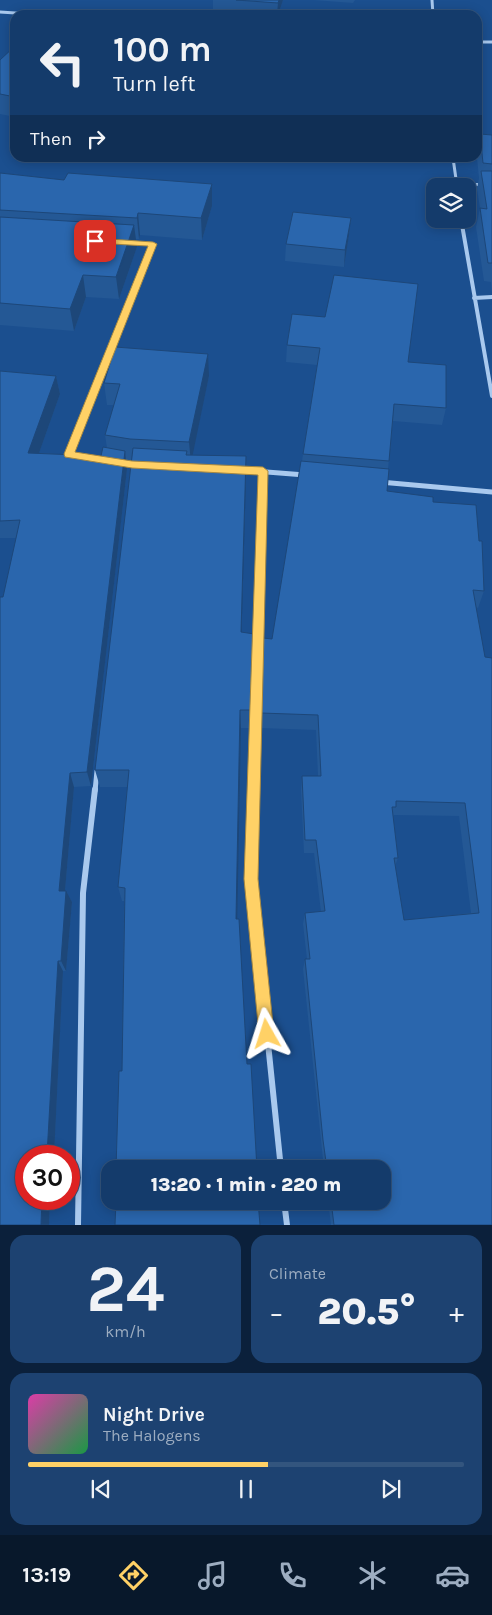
<!DOCTYPE html>
<meta charset="utf-8">
<style>
:root{--surface:#143b6b;--page:#1d4271;--text:#f1f3f6;--muted:#9dadc1;--line:#33557e;--accent:#ffd166}
body{margin:0;font-family:Karla,sans-serif;background:var(--page);color:var(--text);height:100vh;display:flex;flex-direction:column;font-size:19px;white-space:nowrap}
*{box-sizing:border-box;margin:0}
p{font-size:16px;color:var(--muted)}
.icon{flex:none;width:28px;height:28px;fill:none;stroke:currentColor;stroke-width:2;stroke-linecap:round;stroke-linejoin:round}
.map{position:relative;height:1225px;overflow:hidden}
.panel{display:flex;flex-direction:column;gap:10px;padding:10px;background:#0b203b;flex:1}
.panel>*{flex:none}
.guide{position:absolute;left:10px;top:10px;width:472px;height:152px;border-radius:15px;box-shadow:0 2px 12px #0003,0 0 0 1px var(--line);background:#143b6b;color:var(--text);overflow:hidden}
.tools{position:absolute;left:426px;top:178px;display:grid;gap:10px}
.tools a{display:grid;place-items:center;width:50px;height:50px;border-radius:10px;background:var(--surface);box-shadow:0 2px 12px #0003,0 0 0 1px var(--line);font-size:25px}
.speed{position:absolute;left:15px;top:1145px;display:flex;gap:10px;font-size:25px;font-weight:700;text-align:center}
.speed>*{display:grid;place-content:center;width:65px;height:65px;border-radius:50%;background:var(--surface);box-shadow:0 2px 12px #0003,0 0 0 1px var(--line);line-height:1}
.speed .limit{border:8px solid #d22;background:#fff;color:#111}
.pin{position:absolute;display:grid;place-items:center;width:42px;height:42px;color:#fff;margin:-21px;border-radius:10px;box-shadow:0 2px 8px #0006}
.me{position:absolute;width:55px;margin:-28px;rotate:354deg;stroke-linejoin:round;filter:drop-shadow(0 0 4px #0008)}
.turn{display:flex;align-items:center;gap:18px;height:105px;padding:0 20px;font-size:22px}
.turn .icon{width:65px;height:65px;stroke-width:2.5}
.turn b{display:block;font-size:35px;line-height:42px}
.then{display:flex;align-items:center;height:48px;padding:0 20px;background:#0003;gap:10px;font-size:19px}
.big{font-size:38px;font-weight:800;line-height:1.1}
.panel .widget{flex:1;display:flex;flex-direction:column;justify-content:center;gap:8px;min-width:0;padding:0 18px;border-radius:15px;background:var(--page)}
.panel .dial{align-items:center;gap:0}
.dial b{font-size:65px;line-height:1}
.song{display:flex;align-items:center;gap:15px}
.cover{width:60px;height:60px;border-radius:8px;background:linear-gradient(135deg,hsl(320 70% 55%),hsl(140 70% 35%))}
.played{height:5px;border-radius:2px;background:linear-gradient(90deg,var(--accent) 55%,var(--line) 55%)}
.keys{display:flex;justify-content:space-around;direction:ltr}
.heat{display:flex;justify-content:space-between;align-items:center;font-size:28px;direction:ltr}
.panel .tiles{flex:1;display:grid;gap:10px;grid-template-columns:1fr 1fr}
.widget:last-child{grid-column:span 2}
.trip{position:absolute;left:101px;top:1160px;width:290px;height:50px;border-radius:15px;background:var(--surface);box-shadow:0 2px 12px #0003,0 0 0 1px var(--line);font-weight:800;line-height:50px;text-align:center}
.dock{display:flex;height:80px;justify-content:space-around;align-items:center;background:#08182b;color:var(--muted)}
.dock .icon{width:35px;height:35px}
.dock .active{color:var(--accent)}
.dock b{font-size:22px;color:var(--text)}
.map>svg:first-child{display:block}
.lines{fill:none;stroke-linecap:round;stroke-linejoin:round}
.minor-far3{stroke:#a9c9ee;stroke-width:3}
.minor-far2{stroke:#a9c9ee;stroke-width:4}
.minor-far1{stroke:#a9c9ee;stroke-width:5}
.minor{stroke:#a9c9ee;stroke-width:6}
.wall{fill:#245895;fill-rule:evenodd}
.shaded-wall{fill:#1d4779}
.building{fill:#2a66ad;stroke:#1d4779;fill-rule:evenodd}
.route{fill:#ffd166;stroke:#a68842}
</style>
<div class="map">
<svg width="492" height="1225" viewBox="0 0 492 1225">
<rect width="100%" height="100%" fill="#1b4f8f"/>
<g class="lines">
<path class="minor-far3" d="M 432,0 L 433,15
M 0,12 L 46,15
M 478,42 L 492,42
M 453,158 L 457,186
M 457,184 L 492,185"/>
<path class="minor-far2" d="M 461,219 L 492,396
M 474,298 L 492,297
M 73,455 L 69,454 L 153,244 L 129,243"/>
<path class="minor-far1" d="M 241,470 L 305,475
M 380,482 L 492,492
M 95,791 L 97,771
M 254,791 L 263,471"/>
<path class="minor" d="M 254,789 L 251,879 L 281,1169
M 284,1201 L 287,1225
M 78,1225 L 83,893 L 95,789"/>
</g>
<path class="wall" d="M 213,0 L 283,0 L 278,15 L 227,14 L 227,12 L 213,11 Z
M 313,0 L 355,0 L 353,3 Z
M 15,46 L 15,117 L 0,114 L 0,60 Z
M 480,134 L 492,135 L 492,293 L 491,282 L 484,281 L 476,227 L 480,208 L 477,189 L 479,178 L 477,158 L 478,149 Z
M 0,173 L 64,180 L 212,184 L 212,206 L 202,240 L 140,235 L 139,239 L 136,239 L 137,247 L 119,299 L 86,297 L 74,331 L 0,325 Z
M 351,218 L 349,235 L 344,267 L 285,261 L 286,244 Z
M 292,314 L 408,362 L 446,408 L 442,425 L 393,421 L 388,469 L 387,491 L 433,502 L 479,541 L 484,591 L 478,608 L 476,607 L 492,1225 L 331,1225 L 328,1201 L 382,1201 L 382,1169 L 324,1169 L 303,969 L 305,959 L 307,959 L 303,924 L 305,913 L 321,912 L 314,853 L 304,853 L 301,790 L 302,776 L 318,776 L 316,730 L 260,728 L 263,638 L 272,639 L 302,461 L 303,454 L 317,365 L 286,362 L 287,345 ZM 394,815 L 459,816 L 471,913 L 404,920 L 395,866 L 398,858 L 393,817 Z
M 0,371 L 56,376 L 60,394 L 39,453 L 101,456 L 107,448 L 105,435 L 114,405 L 107,405 L 104,383 L 209,376 L 192,455 L 246,477 L 241,633 L 254,634 L 251,728 L 241,728 L 122,1071 L 124,901 L 122,901 L 118,887 L 127,787 L 100,787 L 95,770 L 132,460 L 126,460 L 127,469 L 91,786 L 74,787 L 65,891 L 72,902 L 66,971 L 63,971 L 54,1156 L 26,1156 L 50,1199 L 49,1225 L 0,1225 L 3,597 L 17,538 L 0,538 Z"/>
<path class="shaded-wall" d="M 279,0 L 283,0 L 278,15 L 277,15 L 278,3 Z
M 212,184 L 212,206 L 202,240 L 201,218 Z
M 138,213 L 140,235 L 139,239 L 137,218 Z
M 351,218 L 349,235 L 344,267 L 345,250 Z
M 134,225 L 137,247 L 119,299 L 116,277 Z
M 83,275 L 86,297 L 74,331 L 70,309 Z
M 208,354 L 209,376 L 191,463 L 189,442 Z
M 56,376 L 60,394 L 33,470 L 28,453 Z
M 125,451 L 127,469 L 91,786 L 87,772 Z
M 246,456 L 246,477 L 241,652 L 241,632 Z
M 240,710 L 241,728 L 237,932 L 236,919 Z
M 70,773 L 74,787 L 64,902 L 59,891 Z
M 66,891 L 72,902 L 66,971 L 61,961 Z
M 58,961 L 63,971 L 54,1156 L 50,1156 L 47,1155 Z
M 42,1199 L 50,1199 L 49,1225 L 41,1225 Z"/>
<path class="building" d="M 236,0 L 279,0 L 278,3 Z
M 15,46 L 15,97 L 0,94 L 0,60 Z
M 480,134 L 492,135 L 492,164 L 483,163 Z
M 481,171 L 492,171 L 492,263 L 488,263 L 480,208 L 487,209 Z
M 0,173 L 64,180 L 68,173 L 212,184 L 201,218 L 138,213 L 137,218 L 0,210 Z
M 293,212 L 351,218 L 345,250 L 286,244 Z
M 0,217 L 134,225 L 116,277 L 83,275 L 70,309 L 0,303 Z
M 334,275 L 418,284 L 408,362 L 446,365 L 446,408 L 394,404 L 389,461 L 303,454 L 320,348 L 287,345 L 292,314 L 325,317 Z
M 115,347 L 208,354 L 189,442 L 130,439 L 105,435 L 120,384 L 104,383 Z
M 0,371 L 56,376 L 28,453 L 101,456 L 103,447 L 125,451 L 87,772 L 70,773 L 59,891 L 66,891 L 61,961 L 58,961 L 47,1155 L 44,1155 L 44,1156 L 26,1156 L 26,1199 L 42,1199 L 41,1225 L 0,1225 L 0,597 L 3,597 L 20,520 L 0,521 Z
M 133,448 L 187,451 L 186,455 L 246,456 L 241,632 L 254,634 L 252,710 L 240,710 L 236,919 L 239,919 L 247,1064 L 251,1064 L 257,1169 L 116,1169 L 119,1071 L 122,1071 L 125,888 L 118,887 L 129,770 L 95,770 Z
M 301,461 L 389,469 L 387,491 L 433,497 L 433,502 L 476,505 L 479,541 L 482,541 L 484,591 L 473,590 L 485,657 L 492,658 L 492,1225 L 334,1225 L 331,1201 L 382,1201 L 382,1169 L 327,1169 L 323,1140 L 305,959 L 310,959 L 305,913 L 325,911 L 316,840 L 305,840 L 302,776 L 321,776 L 318,715 L 261,713 L 263,638 L 272,639 ZM 396,801 L 465,803 L 479,913 L 404,920 L 394,858 L 398,858 L 392,807 L 396,807 Z
M 116,1201 L 258,1201 L 260,1225 L 115,1225 Z"/>
<path class="route" d="M 95,238 L 153,242 L 157,244 L 75,452 L 132,461 L 263,467 L 268,471 L 258,879 L 274,1034 L 272,1039 L 267,1041 L 261,1039 L 259,1034 L 244,879 L 258,475 L 132,468 L 65,457 L 64,454 L 148,246 L 93,243 L 93,239 Z"/>
</svg>
<div class="tools">
<a><svg class="icon" aria-label="layers" viewBox="0 0 24 24"><path d="M12 4l9 5-9 5-9-5zM3 14l9 5 9-5"/></svg></a>
</div>
<div class="speed"><div class="limit">30</div></div>
<div class="pin" style="left:95px;top:241px;background:#d93025"><svg class="icon" aria-label="arrive" viewBox="0 0 24 24"><path d="M6 21V4h12l-3 4 3 4H6"/></svg></div>
<svg class="me" style="left:267px;top:1034px" viewBox="-20 -20 40 40"><path d="M0-17L14 15 0 8-14 15z" fill="#ffd166" stroke="#fff" stroke-width="4"/></svg>
<div class="trip">13:20 · 1 min · 220 m</div>
<div class="guide">
<div class="turn"><svg class="icon" aria-label="left" viewBox="0 0 24 24"><path d="M17 20v-9H6M10 6l-5 5 5 5"/></svg><div><b>100 m</b>Turn left</div></div>
<div class="then">Then<svg class="icon" aria-label="right" viewBox="0 0 24 24"><path d="M7 20v-9h11M14 6l5 5-5 5"/></svg></div>
</div>
</div>
<section class="panel">
<div class="tiles">
<div class="widget dial"><b>24</b><p>km/h</p></div>
<div class="widget"><p>Climate</p>
<div class="heat"><a>−</a><b class="big">20.5°</b><a>+</a></div>
</div>
<div class="widget">
<div class="song"><i class="cover"></i><div><b>Night Drive</b><p>The Halogens</p></div></div>
<div class="played"></div>
<div class="keys"><svg class="icon" aria-label="previous" viewBox="0 0 24 24"><path d="M18 5L8 12l10 7zM5 5v14"/></svg><svg class="icon" aria-label="pause" viewBox="0 0 24 24"><path d="M8 5v14M16 5v14"/></svg><svg class="icon" aria-label="next" viewBox="0 0 24 24"><path d="M6 5l10 7-10 7zM19 5v14"/></svg></div>
</div>
</div>
</section>
<nav class="dock">
<b>13:19</b>
<svg class="icon active" aria-label="directions" viewBox="0 0 24 24"><path d="M12 3l9 9-9 9-9-9zM9 14v-3h6M13 9l2 2-2 2"/></svg>
<svg class="icon" aria-label="music" viewBox="0 0 24 24"><path d="M9 18V5l10-2v13"/><circle cx="6" cy="18" r="3"/><circle cx="16" cy="16" r="3"/></svg>
<svg class="icon" aria-label="phone" viewBox="0 0 24 24"><path d="M5 4h4l2 5-3 2q2 4 5 5l2-3 5 2v4C11 20 4 13 5 4z"/></svg>
<svg class="icon" aria-label="climate" viewBox="0 0 24 24"><path d="M12 3v18M4 7l16 10M4 17L20 7"/></svg>
<svg class="icon" aria-label="car" viewBox="0 0 24 24"><path d="M5 17H2v-5l4-1 3-4h7l3 4 3 1v5h-3M9 17h6M6 11h13"/><circle cx="7" cy="17" r="2"/><circle cx="17" cy="17" r="2"/></svg>
</nav>
